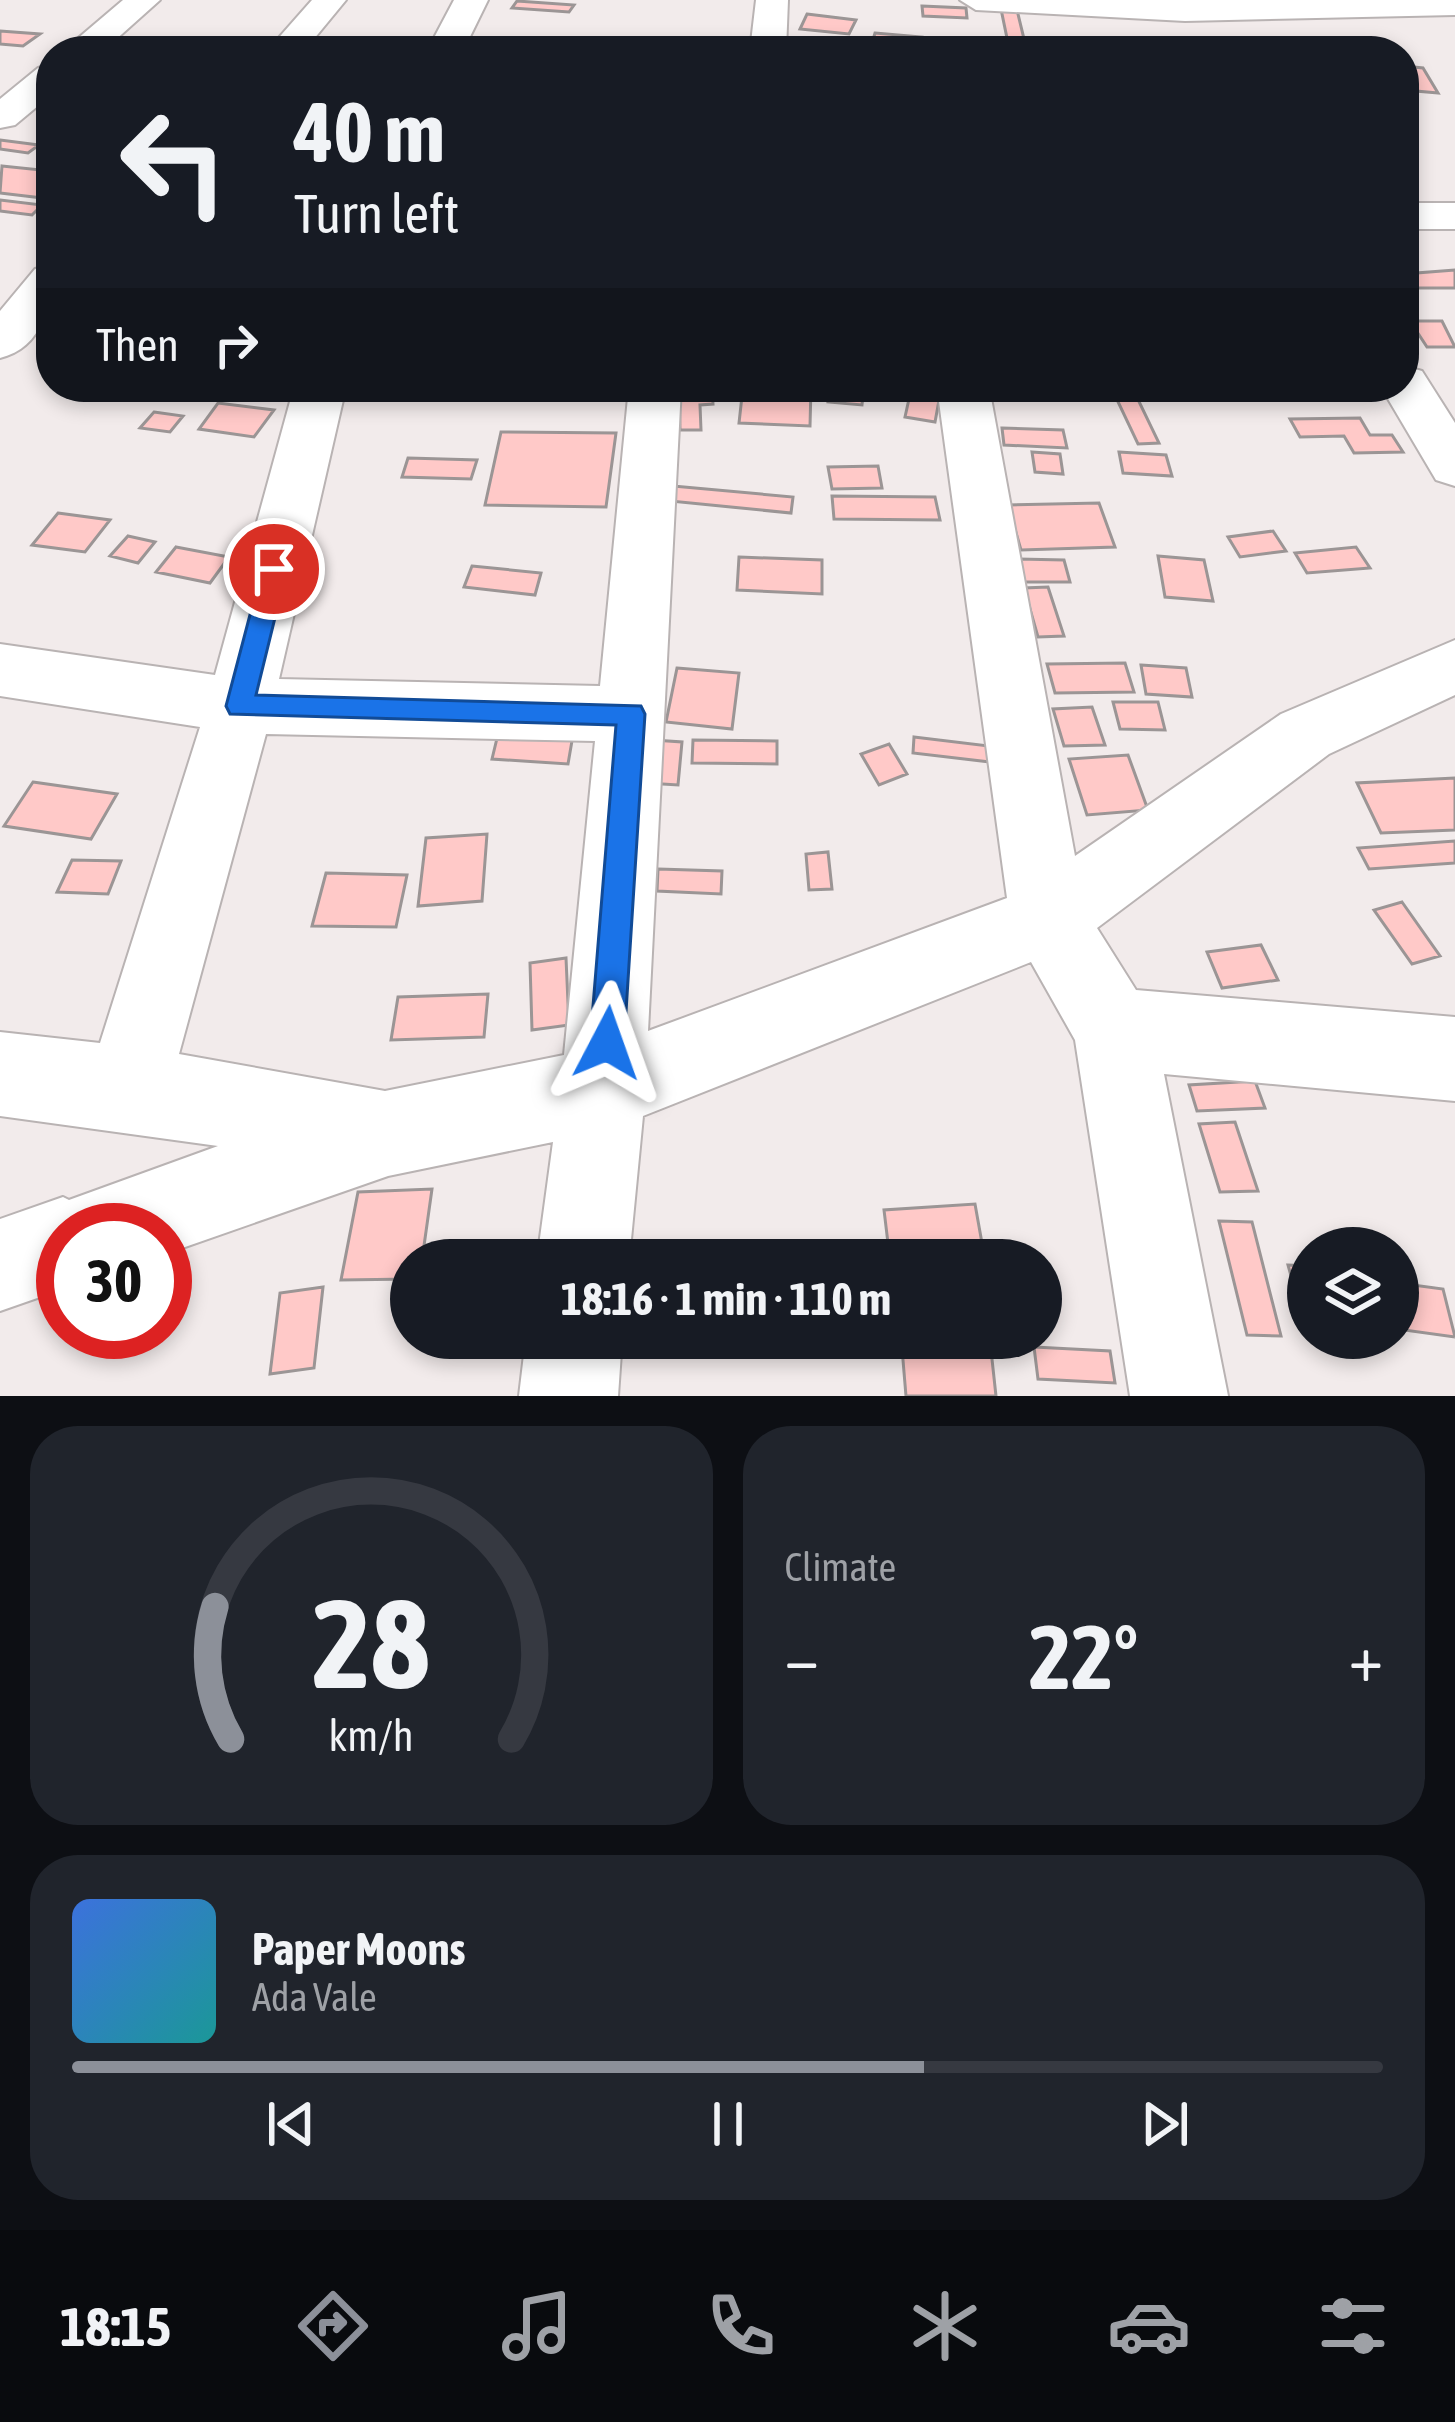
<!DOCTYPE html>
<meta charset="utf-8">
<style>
:root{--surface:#171b24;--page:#20242c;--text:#f1f3f6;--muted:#9ea1a6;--line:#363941;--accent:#8c9099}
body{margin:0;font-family:"Asap Condensed",sans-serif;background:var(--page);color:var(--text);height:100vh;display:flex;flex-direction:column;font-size:45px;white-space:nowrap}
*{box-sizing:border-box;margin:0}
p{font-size:39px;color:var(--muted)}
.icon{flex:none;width:66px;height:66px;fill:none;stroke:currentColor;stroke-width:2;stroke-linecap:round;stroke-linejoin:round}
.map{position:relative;height:1396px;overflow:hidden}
.drawer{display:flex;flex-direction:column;gap:30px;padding:30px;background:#0d0f14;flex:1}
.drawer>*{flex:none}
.banner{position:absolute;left:36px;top:36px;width:1383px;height:366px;border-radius:48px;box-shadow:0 6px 18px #0003;background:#171b24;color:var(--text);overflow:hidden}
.controls{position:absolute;left:1287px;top:1227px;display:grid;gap:24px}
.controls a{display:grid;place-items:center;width:132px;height:132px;border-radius:50%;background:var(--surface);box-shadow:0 6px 18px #0003;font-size:60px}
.speed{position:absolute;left:36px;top:1203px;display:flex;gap:24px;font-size:60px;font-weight:700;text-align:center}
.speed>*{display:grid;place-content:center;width:156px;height:156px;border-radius:50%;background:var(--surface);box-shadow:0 6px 18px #0003;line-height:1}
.speed .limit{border:18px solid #d22;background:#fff;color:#111}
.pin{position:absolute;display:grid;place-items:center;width:102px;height:102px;color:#fff;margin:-51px;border:6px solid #fff;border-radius:50%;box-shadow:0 3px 12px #0007}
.me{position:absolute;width:132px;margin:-66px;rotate:4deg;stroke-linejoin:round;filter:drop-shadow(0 0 9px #0008)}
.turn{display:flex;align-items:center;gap:42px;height:252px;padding:0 60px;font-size:54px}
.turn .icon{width:156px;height:156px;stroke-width:2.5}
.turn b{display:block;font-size:84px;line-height:102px}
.then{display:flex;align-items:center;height:114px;padding:0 60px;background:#0003;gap:24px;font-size:45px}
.big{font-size:90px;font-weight:700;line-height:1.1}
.drawer .widget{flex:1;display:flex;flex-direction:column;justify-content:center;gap:18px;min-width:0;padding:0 42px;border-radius:48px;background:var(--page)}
.drawer .dial{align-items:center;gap:0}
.dial svg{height:312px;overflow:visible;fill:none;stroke:var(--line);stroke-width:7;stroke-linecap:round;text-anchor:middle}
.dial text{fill:var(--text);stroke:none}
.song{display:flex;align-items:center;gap:36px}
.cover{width:144px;height:144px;border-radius:18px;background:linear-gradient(135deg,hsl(220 70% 55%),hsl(180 70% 35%))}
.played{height:12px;border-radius:6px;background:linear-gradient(90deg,var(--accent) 65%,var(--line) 65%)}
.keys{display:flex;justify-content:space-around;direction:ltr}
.heat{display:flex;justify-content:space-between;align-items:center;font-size:66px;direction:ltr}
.drawer .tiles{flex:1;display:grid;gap:30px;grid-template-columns:1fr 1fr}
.widget:last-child{grid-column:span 2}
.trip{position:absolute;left:390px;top:1239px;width:672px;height:120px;border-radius:60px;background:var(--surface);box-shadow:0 6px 18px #0003;font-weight:700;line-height:120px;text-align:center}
.tab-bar{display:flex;height:192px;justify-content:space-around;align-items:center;background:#090b0e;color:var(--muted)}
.tab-bar .icon{width:84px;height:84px}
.tab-bar .active{color:var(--accent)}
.tab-bar b{font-size:54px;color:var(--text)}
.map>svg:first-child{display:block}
.building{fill:#ffc9c8;stroke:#9b9595;stroke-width:3}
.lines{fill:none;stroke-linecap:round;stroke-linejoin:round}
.minor-casing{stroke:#b9b3b3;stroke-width:4}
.minor{fill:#fff;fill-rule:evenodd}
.route{fill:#1a73e8;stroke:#114b97;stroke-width:3}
</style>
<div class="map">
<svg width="1455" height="1396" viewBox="0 0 1455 1396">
<rect width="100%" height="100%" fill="#f2ebeb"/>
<path class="building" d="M 517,1 L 574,5 L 569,12 L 512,8 Z
M 922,6 L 966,8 L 967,18 L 923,16 Z
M 1001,9 L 1017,10 L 1024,39 L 1007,38 Z
M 807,14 L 856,20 L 849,34 L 800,29 Z
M 0,31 L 40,34 L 23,46 L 0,44 Z
M 875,33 L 922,37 L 920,47 L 872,43 Z
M 115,37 L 157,40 L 147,49 L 105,46 Z
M 1231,38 L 1257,38 L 1267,51 L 1240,51 Z
M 1404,66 L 1423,68 L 1438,93 L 1416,91 Z
M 0,140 L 39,145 L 28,153 L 0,149 Z
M 2,166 L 51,171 L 51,199 L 0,193 Z
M 0,200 L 42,205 L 32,215 L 0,211 Z
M 1455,270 L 1455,288 L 1404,288 L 1404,274 Z
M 1410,321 L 1442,321 L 1455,347 L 1427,347 Z
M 679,387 L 712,387 L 713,404 L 700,405 L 701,430 L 680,430 Z
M 743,387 L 811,387 L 810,426 L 739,423 Z
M 830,387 L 864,387 L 862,405 L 828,402 Z
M 1111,387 L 1132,387 L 1159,443 L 1138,444 Z
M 911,390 L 940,395 L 935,422 L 905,417 Z
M 218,403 L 274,410 L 254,437 L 199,429 Z
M 154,412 L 183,416 L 170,432 L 140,428 Z
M 1360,418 L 1370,435 L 1392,435 L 1403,452 L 1354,453 L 1344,436 L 1300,437 L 1290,419 Z
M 1002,428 L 1063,430 L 1067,448 L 1004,445 Z
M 501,432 L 616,433 L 606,507 L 485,505 Z
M 1032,452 L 1060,454 L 1063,474 L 1035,472 Z
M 1119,452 L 1166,455 L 1172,476 L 1123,473 Z
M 408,458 L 477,460 L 471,479 L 402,477 Z
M 878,466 L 882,488 L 832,489 L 828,467 Z
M 673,486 L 793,497 L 791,513 L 670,501 Z
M 832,496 L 935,497 L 940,520 L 834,519 Z
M 1099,503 L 1115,547 L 1021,550 L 1008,505 Z
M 58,513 L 110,520 L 85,552 L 32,545 Z
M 1273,531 L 1286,551 L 1240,557 L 1228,537 Z
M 128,536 L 155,542 L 138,563 L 110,556 Z
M 176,547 L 229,557 L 210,583 L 156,572 Z
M 1356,547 L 1370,568 L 1307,573 L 1295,553 Z
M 1158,556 L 1204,560 L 1213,601 L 1165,597 Z
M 739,557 L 822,560 L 822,594 L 737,590 Z
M 1018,559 L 1064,560 L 1070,582 L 1023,582 Z
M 472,566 L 541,573 L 535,595 L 464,587 Z
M 1048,587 L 1064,636 L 1038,637 L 1024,588 Z
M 1125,663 L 1134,692 L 1055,693 L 1047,664 Z
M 1141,665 L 1186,668 L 1192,697 L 1146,694 Z
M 677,668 L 739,673 L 732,729 L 666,722 Z
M 1113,702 L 1158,702 L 1165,730 L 1120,729 Z
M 1092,707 L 1105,745 L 1064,746 L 1053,709 Z
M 499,730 L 573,735 L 568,764 L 492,759 Z
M 914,737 L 989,746 L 990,762 L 913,753 Z
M 653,740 L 682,742 L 678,785 L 647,783 Z
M 693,740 L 777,741 L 777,764 L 692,763 Z
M 889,744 L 907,774 L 879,785 L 861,754 Z
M 1128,755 L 1148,810 L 1087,815 L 1069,759 Z
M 1455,778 L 1455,830 L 1381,833 L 1357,783 Z
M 33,782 L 117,794 L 91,839 L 4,826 Z
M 487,834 L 482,901 L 418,906 L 426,838 Z
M 1455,841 L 1455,863 L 1369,869 L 1358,848 Z
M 828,852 L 832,889 L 809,890 L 806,854 Z
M 72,860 L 121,861 L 108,894 L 57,892 Z
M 658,869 L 722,871 L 721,894 L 657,891 Z
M 326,873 L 407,875 L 396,927 L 312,926 Z
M 1402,902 L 1440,956 L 1412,964 L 1374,910 Z
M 1261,945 L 1278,980 L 1222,988 L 1207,952 Z
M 566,958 L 569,1025 L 532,1030 L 530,963 Z
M 488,994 L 484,1037 L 391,1040 L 398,997 Z
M 1255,1081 L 1265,1108 L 1197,1111 L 1189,1085 Z
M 1235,1122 L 1258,1191 L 1220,1192 L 1199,1124 Z
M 432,1189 L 422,1260 L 411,1260 L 411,1279 L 341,1280 L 358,1192 Z
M 975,1204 L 985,1260 L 890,1260 L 884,1210 Z
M 1219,1221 L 1252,1222 L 1281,1336 L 1247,1335 Z
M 1288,1265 L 1308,1266 L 1308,1312 L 1301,1312 Z
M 1398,1283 L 1443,1289 L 1455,1337 L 1404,1330 Z
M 323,1287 L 314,1368 L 270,1374 L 280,1293 Z
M 795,1338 L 876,1338 L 876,1351 L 795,1349 Z
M 1034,1347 L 1110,1351 L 1115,1383 L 1038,1379 Z
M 902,1348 L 991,1350 L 996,1396 L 906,1396 Z"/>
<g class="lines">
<defs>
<path id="minor" d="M 123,0 L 160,0 L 103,51 L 63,51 Z
M 312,0 L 346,0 L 304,51 L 267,51 Z
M 454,0 L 488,0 L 463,51 L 427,51 Z
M 756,0 L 788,0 L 786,51 L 750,51 Z
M 960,0 L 1455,0 L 1455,15 L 1185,21 L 976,10 Z
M 51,65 L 51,95 L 15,125 L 0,128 L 0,99 L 38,68 Z
M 1404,203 L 1455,203 L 1455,229 L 1404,229 Z
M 51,265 C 51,304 44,347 0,358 L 0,311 L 35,269 Z
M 1404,366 L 1422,371 L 1455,423 L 1455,486 L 1436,480 L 1381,387 L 1404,387 Z
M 294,387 L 346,387 L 279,679 L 600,686 L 629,387 L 681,387 L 648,1031 L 1007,898 L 937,387 L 989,387 L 1075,856 L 1281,714 L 1455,640 L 1455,695 L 1329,754 L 1097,928 L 1136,990 L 1455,1017 L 1455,1101 L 1164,1074 L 1228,1396 L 1130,1396 L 1075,1040 L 1031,962 L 643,1116 L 629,1260 L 537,1260 L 553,1142 L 388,1176 L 165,1254 L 165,1230 L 63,1230 L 63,1289 L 0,1311 L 0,1219 L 63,1197 L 69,1200 L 218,1146 L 0,1116 L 0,1032 L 100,1043 L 200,727 L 0,696 L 0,644 L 215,675 ZM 266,734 L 595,741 L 564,1055 L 385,1091 L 179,1054 Z
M 526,1338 L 622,1338 L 618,1396 L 519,1396 Z"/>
</defs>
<use href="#minor" class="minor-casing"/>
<use href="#minor" class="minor"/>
</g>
<path class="route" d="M 274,560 L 287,569 L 256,695 L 641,706 L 645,714 L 624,1043 L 619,1055 L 607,1060 L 595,1055 L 590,1043 L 616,725 L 230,714 L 226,706 L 262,569 Z"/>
</svg>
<div class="controls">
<a><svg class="icon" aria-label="layers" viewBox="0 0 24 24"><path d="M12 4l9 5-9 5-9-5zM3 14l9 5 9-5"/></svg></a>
</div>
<div class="speed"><div class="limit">30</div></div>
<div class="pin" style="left:274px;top:569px;background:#d93025"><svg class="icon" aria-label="arrive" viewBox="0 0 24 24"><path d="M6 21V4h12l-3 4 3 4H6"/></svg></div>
<svg class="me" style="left:607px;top:1043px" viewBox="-20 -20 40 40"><path d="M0-17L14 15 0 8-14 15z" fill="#1a73e8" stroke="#fff" stroke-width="4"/></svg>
<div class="trip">18:16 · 1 min · 110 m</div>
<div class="banner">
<div class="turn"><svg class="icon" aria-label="left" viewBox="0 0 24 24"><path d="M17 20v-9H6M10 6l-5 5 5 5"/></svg><div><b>40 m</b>Turn left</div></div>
<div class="then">Then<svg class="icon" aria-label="right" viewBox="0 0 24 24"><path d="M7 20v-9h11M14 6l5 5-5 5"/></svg></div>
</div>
</div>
<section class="drawer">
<div class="tiles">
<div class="widget dial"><svg viewBox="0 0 100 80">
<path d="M14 69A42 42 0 1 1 86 69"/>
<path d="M14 69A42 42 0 0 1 10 35" stroke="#8c9099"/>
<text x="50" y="56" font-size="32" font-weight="700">28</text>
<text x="50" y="72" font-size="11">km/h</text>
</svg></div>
<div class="widget"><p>Climate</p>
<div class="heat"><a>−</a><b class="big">22°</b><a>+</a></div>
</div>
<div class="widget">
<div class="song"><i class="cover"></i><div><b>Paper Moons</b><p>Ada Vale</p></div></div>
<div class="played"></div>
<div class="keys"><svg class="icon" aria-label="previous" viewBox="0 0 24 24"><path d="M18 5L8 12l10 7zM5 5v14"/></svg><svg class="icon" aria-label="pause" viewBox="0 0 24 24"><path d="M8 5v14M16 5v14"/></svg><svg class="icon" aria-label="next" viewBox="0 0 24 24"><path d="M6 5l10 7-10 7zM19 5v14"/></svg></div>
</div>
</div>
</section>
<nav class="tab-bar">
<b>18:15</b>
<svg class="icon active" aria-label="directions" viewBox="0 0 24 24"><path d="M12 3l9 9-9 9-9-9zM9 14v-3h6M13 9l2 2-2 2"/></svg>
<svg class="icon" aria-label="music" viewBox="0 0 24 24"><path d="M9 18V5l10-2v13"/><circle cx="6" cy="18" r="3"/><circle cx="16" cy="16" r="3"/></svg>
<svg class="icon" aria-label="phone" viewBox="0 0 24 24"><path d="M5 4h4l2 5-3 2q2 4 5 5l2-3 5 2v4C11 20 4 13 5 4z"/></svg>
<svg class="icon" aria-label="climate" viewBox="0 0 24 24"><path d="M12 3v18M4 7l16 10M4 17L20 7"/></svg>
<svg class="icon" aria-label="car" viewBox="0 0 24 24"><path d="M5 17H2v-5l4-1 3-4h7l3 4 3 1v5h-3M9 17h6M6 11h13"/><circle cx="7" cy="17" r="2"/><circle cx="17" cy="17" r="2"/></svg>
<svg class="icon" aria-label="filters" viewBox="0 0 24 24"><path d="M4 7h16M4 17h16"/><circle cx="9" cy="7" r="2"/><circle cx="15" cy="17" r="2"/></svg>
</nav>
